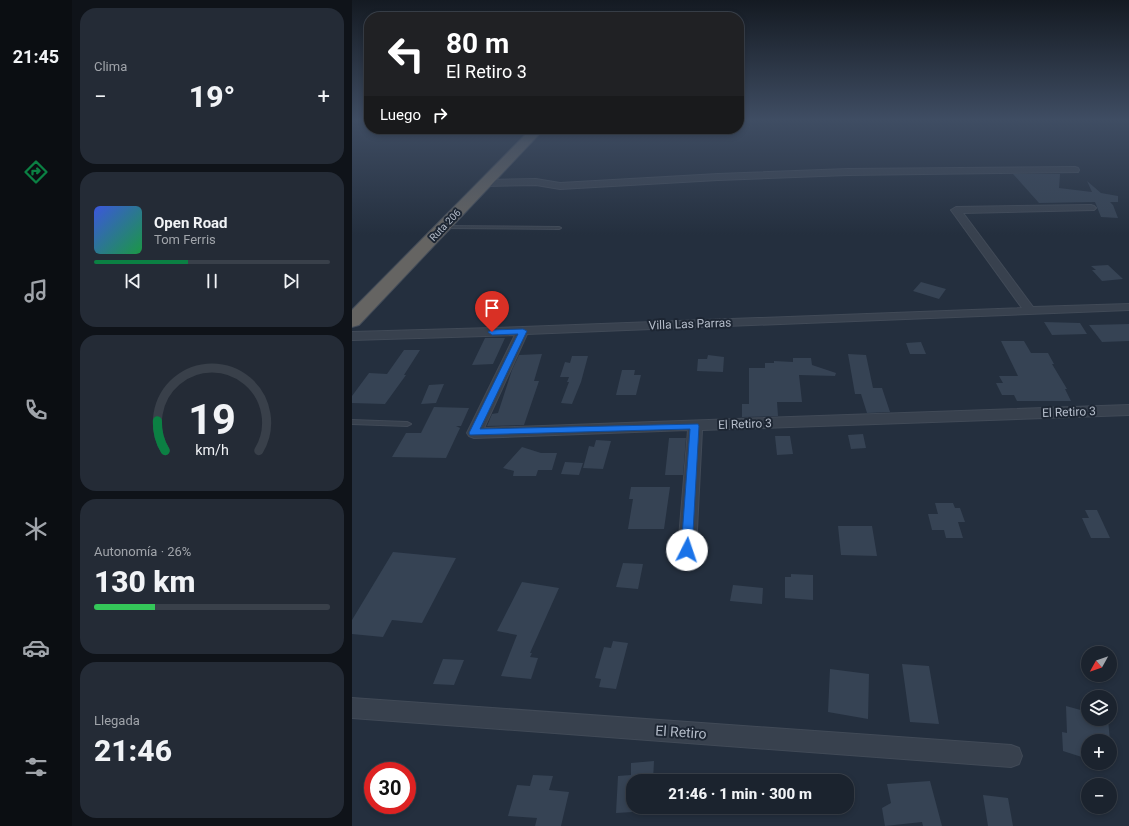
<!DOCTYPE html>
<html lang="es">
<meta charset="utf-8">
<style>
:root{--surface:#1b232e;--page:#242b36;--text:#f1f3f6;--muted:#a0a4aa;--line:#39404a;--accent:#0b8043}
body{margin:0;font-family:Roboto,sans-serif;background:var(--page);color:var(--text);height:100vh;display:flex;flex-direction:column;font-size:15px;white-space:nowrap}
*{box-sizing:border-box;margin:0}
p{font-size:13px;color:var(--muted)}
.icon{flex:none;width:22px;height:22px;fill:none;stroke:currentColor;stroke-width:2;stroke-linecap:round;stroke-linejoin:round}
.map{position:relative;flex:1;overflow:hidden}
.sheet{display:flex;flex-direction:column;gap:8px;padding:8px;background:#0f1319;width:280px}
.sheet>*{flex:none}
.hud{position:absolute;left:12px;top:12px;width:380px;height:122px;border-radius:16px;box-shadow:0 2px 6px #0003,0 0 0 1px var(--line);background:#202124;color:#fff;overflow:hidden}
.needle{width:26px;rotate:230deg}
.controls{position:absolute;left:729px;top:646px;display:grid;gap:8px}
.controls a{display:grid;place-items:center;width:36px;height:36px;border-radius:50%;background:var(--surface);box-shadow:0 2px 6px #0003,0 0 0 1px var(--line);font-size:20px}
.speed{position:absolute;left:12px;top:762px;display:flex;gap:8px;font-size:20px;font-weight:700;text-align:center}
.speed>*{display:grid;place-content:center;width:52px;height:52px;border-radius:50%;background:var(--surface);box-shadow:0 2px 6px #0003,0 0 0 1px var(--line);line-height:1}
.speed .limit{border:6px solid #d22;background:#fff;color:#111}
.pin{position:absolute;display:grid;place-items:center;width:34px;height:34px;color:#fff;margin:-41px -17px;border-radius:50% 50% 50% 0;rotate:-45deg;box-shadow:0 0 4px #0007}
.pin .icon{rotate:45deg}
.me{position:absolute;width:44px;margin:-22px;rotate:4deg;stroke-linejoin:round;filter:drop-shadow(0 0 3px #0008)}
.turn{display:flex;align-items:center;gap:14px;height:84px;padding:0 16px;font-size:18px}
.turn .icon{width:52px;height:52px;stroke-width:2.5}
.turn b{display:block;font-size:28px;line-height:34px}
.then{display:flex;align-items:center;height:38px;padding:0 16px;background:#0003;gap:8px;font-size:15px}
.big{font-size:30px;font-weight:800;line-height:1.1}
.sheet .tile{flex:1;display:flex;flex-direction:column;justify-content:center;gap:6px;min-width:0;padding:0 14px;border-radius:16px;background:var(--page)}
.sheet .dial{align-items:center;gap:0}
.dial svg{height:104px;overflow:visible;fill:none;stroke:var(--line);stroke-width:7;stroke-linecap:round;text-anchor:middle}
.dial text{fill:var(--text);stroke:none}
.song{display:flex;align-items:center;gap:12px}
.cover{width:48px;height:48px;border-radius:6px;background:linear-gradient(135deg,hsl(230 70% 55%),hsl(140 70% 35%))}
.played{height:4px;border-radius:2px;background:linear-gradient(90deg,var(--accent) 40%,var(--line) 40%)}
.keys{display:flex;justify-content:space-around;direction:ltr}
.heat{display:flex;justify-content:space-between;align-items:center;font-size:22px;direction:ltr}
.charge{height:6px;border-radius:3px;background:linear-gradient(90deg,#34c759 26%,var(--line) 0)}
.trip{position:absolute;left:274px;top:774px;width:228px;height:40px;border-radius:16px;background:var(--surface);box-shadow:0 2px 6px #0003,0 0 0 1px var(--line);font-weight:800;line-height:40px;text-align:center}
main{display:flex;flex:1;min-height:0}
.menu{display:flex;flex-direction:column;width:72px;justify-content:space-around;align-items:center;background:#0b0e12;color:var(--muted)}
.menu .icon{width:28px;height:28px}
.menu .current{color:var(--accent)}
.menu b{font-size:18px;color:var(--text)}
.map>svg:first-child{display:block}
.building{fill:#364354}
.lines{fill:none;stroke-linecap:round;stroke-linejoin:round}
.service-casing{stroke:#414a57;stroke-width:2}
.minor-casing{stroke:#414a57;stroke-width:2}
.trunk-casing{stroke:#434c59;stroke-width:2}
.service{fill:#38414e;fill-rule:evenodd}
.minor{fill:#38414e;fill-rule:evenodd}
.trunk{fill:#656462;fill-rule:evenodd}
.route{fill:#1a73e8;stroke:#114b97}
.labels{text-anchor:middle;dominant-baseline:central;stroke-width:4;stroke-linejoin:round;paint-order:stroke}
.far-street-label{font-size:10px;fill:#b4bcc9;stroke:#1d2633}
.street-label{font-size:12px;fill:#b4bcc9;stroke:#1d2633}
.near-street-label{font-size:14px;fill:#b4bcc9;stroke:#1d2633}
</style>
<main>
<nav class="menu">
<b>21:45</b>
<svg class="icon current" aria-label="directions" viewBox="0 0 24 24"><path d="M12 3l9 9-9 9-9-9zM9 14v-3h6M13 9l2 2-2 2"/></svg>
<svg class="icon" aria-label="music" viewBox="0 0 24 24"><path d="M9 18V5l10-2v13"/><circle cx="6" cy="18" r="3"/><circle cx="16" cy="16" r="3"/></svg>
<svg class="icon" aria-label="phone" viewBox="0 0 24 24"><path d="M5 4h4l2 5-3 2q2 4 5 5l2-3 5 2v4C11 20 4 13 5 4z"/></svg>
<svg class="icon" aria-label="climate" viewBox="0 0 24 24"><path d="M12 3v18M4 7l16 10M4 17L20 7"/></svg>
<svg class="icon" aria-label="car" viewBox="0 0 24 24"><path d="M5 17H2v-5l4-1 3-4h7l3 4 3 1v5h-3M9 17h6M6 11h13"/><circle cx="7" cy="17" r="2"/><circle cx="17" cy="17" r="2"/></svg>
<svg class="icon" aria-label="filters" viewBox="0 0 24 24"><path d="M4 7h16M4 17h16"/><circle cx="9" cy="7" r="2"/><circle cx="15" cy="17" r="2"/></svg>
</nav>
<section class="sheet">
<div class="tile"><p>Clima</p>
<div class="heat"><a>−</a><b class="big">19°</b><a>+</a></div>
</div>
<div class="tile">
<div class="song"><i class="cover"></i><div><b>Open Road</b><p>Tom Ferris</p></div></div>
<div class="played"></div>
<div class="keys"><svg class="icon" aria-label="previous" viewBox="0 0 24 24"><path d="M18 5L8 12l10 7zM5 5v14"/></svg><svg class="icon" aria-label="pause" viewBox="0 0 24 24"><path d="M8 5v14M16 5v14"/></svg><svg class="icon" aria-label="next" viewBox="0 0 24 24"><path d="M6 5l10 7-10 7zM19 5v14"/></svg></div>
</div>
<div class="tile dial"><svg viewBox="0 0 100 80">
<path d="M14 69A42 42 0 1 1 86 69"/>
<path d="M14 69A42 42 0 0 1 8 46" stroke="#0b8043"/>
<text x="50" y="56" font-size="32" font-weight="700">19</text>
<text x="50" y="72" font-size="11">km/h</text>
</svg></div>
<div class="tile"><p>Autonomía · 26%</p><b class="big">130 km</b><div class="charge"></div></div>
<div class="tile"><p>Llegada</p><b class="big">21:46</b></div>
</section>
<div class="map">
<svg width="777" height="826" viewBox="0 0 777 826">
<rect width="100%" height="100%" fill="#242f3e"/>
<path class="building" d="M 661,174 L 708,174 L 707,188 L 740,192 L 735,181 L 749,193 L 766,196 L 766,202 L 758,202 L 761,205 L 766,218 L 749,217 L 743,202 L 687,203 Z
M 756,265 L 771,279 L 750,281 L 740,270 L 744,270 L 739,266 Z
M 569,282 L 594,289 L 587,299 L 561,291 Z
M 692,322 L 728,323 L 735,334 L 700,335 Z
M 777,324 L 777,341 L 750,342 L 737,325 Z
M 133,338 L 153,338 L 141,364 L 120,365 Z
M 649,341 L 672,341 L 679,353 L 696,353 L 702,364 L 700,364 L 715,389 L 713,389 L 719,401 L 665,401 L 662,395 L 650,395 L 644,383 L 651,383 L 647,376 L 666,376 Z
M 569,342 L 574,354 L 558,354 L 554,343 Z
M 52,350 L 68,350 L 52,375 L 54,375 L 33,404 L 0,403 L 0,396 L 17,373 L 35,374 Z
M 190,354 L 182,381 L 187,381 L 172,425 L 135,426 L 140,414 L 146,413 L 160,370 L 167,355 Z
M 496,354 L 514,355 L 521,388 L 530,388 L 538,412 L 515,413 L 509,394 L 503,394 Z
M 356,355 L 372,357 L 371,372 L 345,371 L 346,359 L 355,359 Z
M 220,356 L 236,356 L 229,382 L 220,404 L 209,403 L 217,382 L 215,382 L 217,377 L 208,377 L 213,362 L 218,363 Z
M 441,358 L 459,358 L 460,365 L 484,373 L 483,376 L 447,375 L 450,402 L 425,402 L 426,416 L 390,417 L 390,404 L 397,404 L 397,368 L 413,368 L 413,363 L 422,363 L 422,361 L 441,362 Z
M 270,370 L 283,370 L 282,375 L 289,375 L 284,395 L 264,395 Z
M 92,384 L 84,403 L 69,404 L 77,385 Z
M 82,407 L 117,408 L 109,426 L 104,426 L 108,428 L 94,458 L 40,457 L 54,433 L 69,433 Z
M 511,434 L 514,448 L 499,449 L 496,435 Z
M 423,436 L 438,436 L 441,454 L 425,455 Z
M 317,438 L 334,438 L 331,475 L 313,475 Z
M 244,440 L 259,441 L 251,469 L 231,468 L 237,446 L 242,447 Z
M 170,447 L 189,453 L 205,453 L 200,470 L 186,470 L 184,476 L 161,476 L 162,471 L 151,468 Z
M 213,462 L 231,463 L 227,475 L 209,474 Z
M 279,487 L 318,487 L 312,529 L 276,529 L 281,499 L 277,499 Z
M 583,503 L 601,503 L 603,508 L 608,508 L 613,522 L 606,522 L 611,538 L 594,538 L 592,530 L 580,530 L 576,514 L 586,514 Z
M 733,510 L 745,510 L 758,538 L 739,538 L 730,518 L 737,518 Z
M 486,526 L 520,526 L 525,556 L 489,555 Z
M 41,552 L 104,558 L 70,623 L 40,620 L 31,637 L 0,634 L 0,620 Z
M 271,563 L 291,564 L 286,589 L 264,587 Z
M 439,574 L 461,575 L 461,600 L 433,598 L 433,577 L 439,577 Z
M 170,582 L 207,588 L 178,653 L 180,653 L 178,657 L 186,658 L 179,679 L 149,676 L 165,635 L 145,631 Z
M 381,585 L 411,588 L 410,604 L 378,601 Z
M 261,641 L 276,643 L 264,689 L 247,687 L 249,679 L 243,678 L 252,647 L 259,648 Z
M 91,659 L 112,660 L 102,685 L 81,684 Z
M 550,664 L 577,666 L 587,724 L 558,722 Z
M 478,669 L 517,674 L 516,719 L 476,712 Z
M 714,706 L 736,712 L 736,719 L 756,719 L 758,741 L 736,741 L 736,759 L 711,751 L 710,732 L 715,733 Z
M 302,761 L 301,781 L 281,781 L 281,812 L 264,813 L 266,776 L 279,775 L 279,763 Z
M 181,775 L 201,776 L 197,790 L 217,792 L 209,826 L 183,826 L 185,818 L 156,816 L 165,785 L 178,786 Z
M 578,781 L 590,826 L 571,826 L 570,822 L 533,826 L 530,808 L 539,803 L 535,784 Z
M 631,795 L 656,798 L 661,826 L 636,826 Z"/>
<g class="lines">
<defs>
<path id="service" d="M 89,226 L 207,227 L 209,228 L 207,229 L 91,228 L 89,228 Z
M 0,420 L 55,422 L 59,424 L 55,426 L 0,424 Z"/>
<path id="minor" d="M 723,167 L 726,168 L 727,170 L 726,172 L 496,175 L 366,180 L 208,189 L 184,185 L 133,186 L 129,183 L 133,180 L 184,179 L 208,183 L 366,174 L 496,169 Z
M 739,205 L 742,206 L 744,208 L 742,210 L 611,213 L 681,307 L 777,304 L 777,310 L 175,334 L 132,428 L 777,405 L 777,415 L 350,430 L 344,550 L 341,555 L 335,557 L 329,555 L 326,550 L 336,430 L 122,438 L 117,436 L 115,433 L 163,335 L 0,340 L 0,332 L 171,327 L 670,308 L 599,210 L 604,207 Z
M 0,698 L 659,745 L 667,748 L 670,756 L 667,764 L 659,767 L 0,718 Z"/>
<path id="trunk" d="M 179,129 L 192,129 L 7,325 L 0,327 L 0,310 Z"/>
</defs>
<use href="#service" class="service-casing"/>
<use href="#minor" class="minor-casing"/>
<use href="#trunk" class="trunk-casing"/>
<use href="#service" class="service"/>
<use href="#minor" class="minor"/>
<use href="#trunk" class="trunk"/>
</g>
<linearGradient id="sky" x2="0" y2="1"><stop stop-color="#141a22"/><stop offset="0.51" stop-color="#3f4d63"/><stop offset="1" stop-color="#3f4d63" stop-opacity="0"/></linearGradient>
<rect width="777" height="235" fill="url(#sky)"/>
<path class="route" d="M 171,329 L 175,331 L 128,429 L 346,424 L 347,426 L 340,550 L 339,553 L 335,555 L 331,553 L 329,550 L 338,429 L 118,435 L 117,433 L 166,334 L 140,335 L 136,332 L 140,330 Z"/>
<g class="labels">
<g class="far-street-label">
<text transform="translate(93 225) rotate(-46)">Ruta 206</text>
</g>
<g class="street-label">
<text transform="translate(338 324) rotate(-2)">Villa Las Parras</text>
<text transform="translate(717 412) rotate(-2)">El Retiro 3</text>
<text transform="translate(393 424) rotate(-2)">El Retiro 3</text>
</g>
<g class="near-street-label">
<text transform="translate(329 732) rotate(4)">El Retiro</text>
</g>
</g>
</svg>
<div class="controls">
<a><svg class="needle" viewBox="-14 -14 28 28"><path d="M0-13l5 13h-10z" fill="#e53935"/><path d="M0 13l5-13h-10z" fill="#a0a4aa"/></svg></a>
<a><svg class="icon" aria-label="layers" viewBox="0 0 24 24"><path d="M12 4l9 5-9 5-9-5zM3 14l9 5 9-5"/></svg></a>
<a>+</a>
<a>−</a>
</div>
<div class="speed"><div class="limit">30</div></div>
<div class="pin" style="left:140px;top:332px;background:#d93025"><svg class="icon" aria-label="arrive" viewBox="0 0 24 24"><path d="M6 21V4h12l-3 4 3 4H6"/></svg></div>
<svg class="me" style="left:335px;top:550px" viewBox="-20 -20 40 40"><circle r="19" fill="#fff"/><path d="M0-13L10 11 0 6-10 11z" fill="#1a73e8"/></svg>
<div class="trip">21:46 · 1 min · 300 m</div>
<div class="hud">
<div class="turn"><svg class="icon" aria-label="left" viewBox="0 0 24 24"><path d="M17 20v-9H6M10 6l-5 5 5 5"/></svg><div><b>80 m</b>El Retiro 3</div></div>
<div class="then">Luego<svg class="icon" aria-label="right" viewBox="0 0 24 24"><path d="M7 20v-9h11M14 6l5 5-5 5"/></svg></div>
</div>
</div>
</main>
